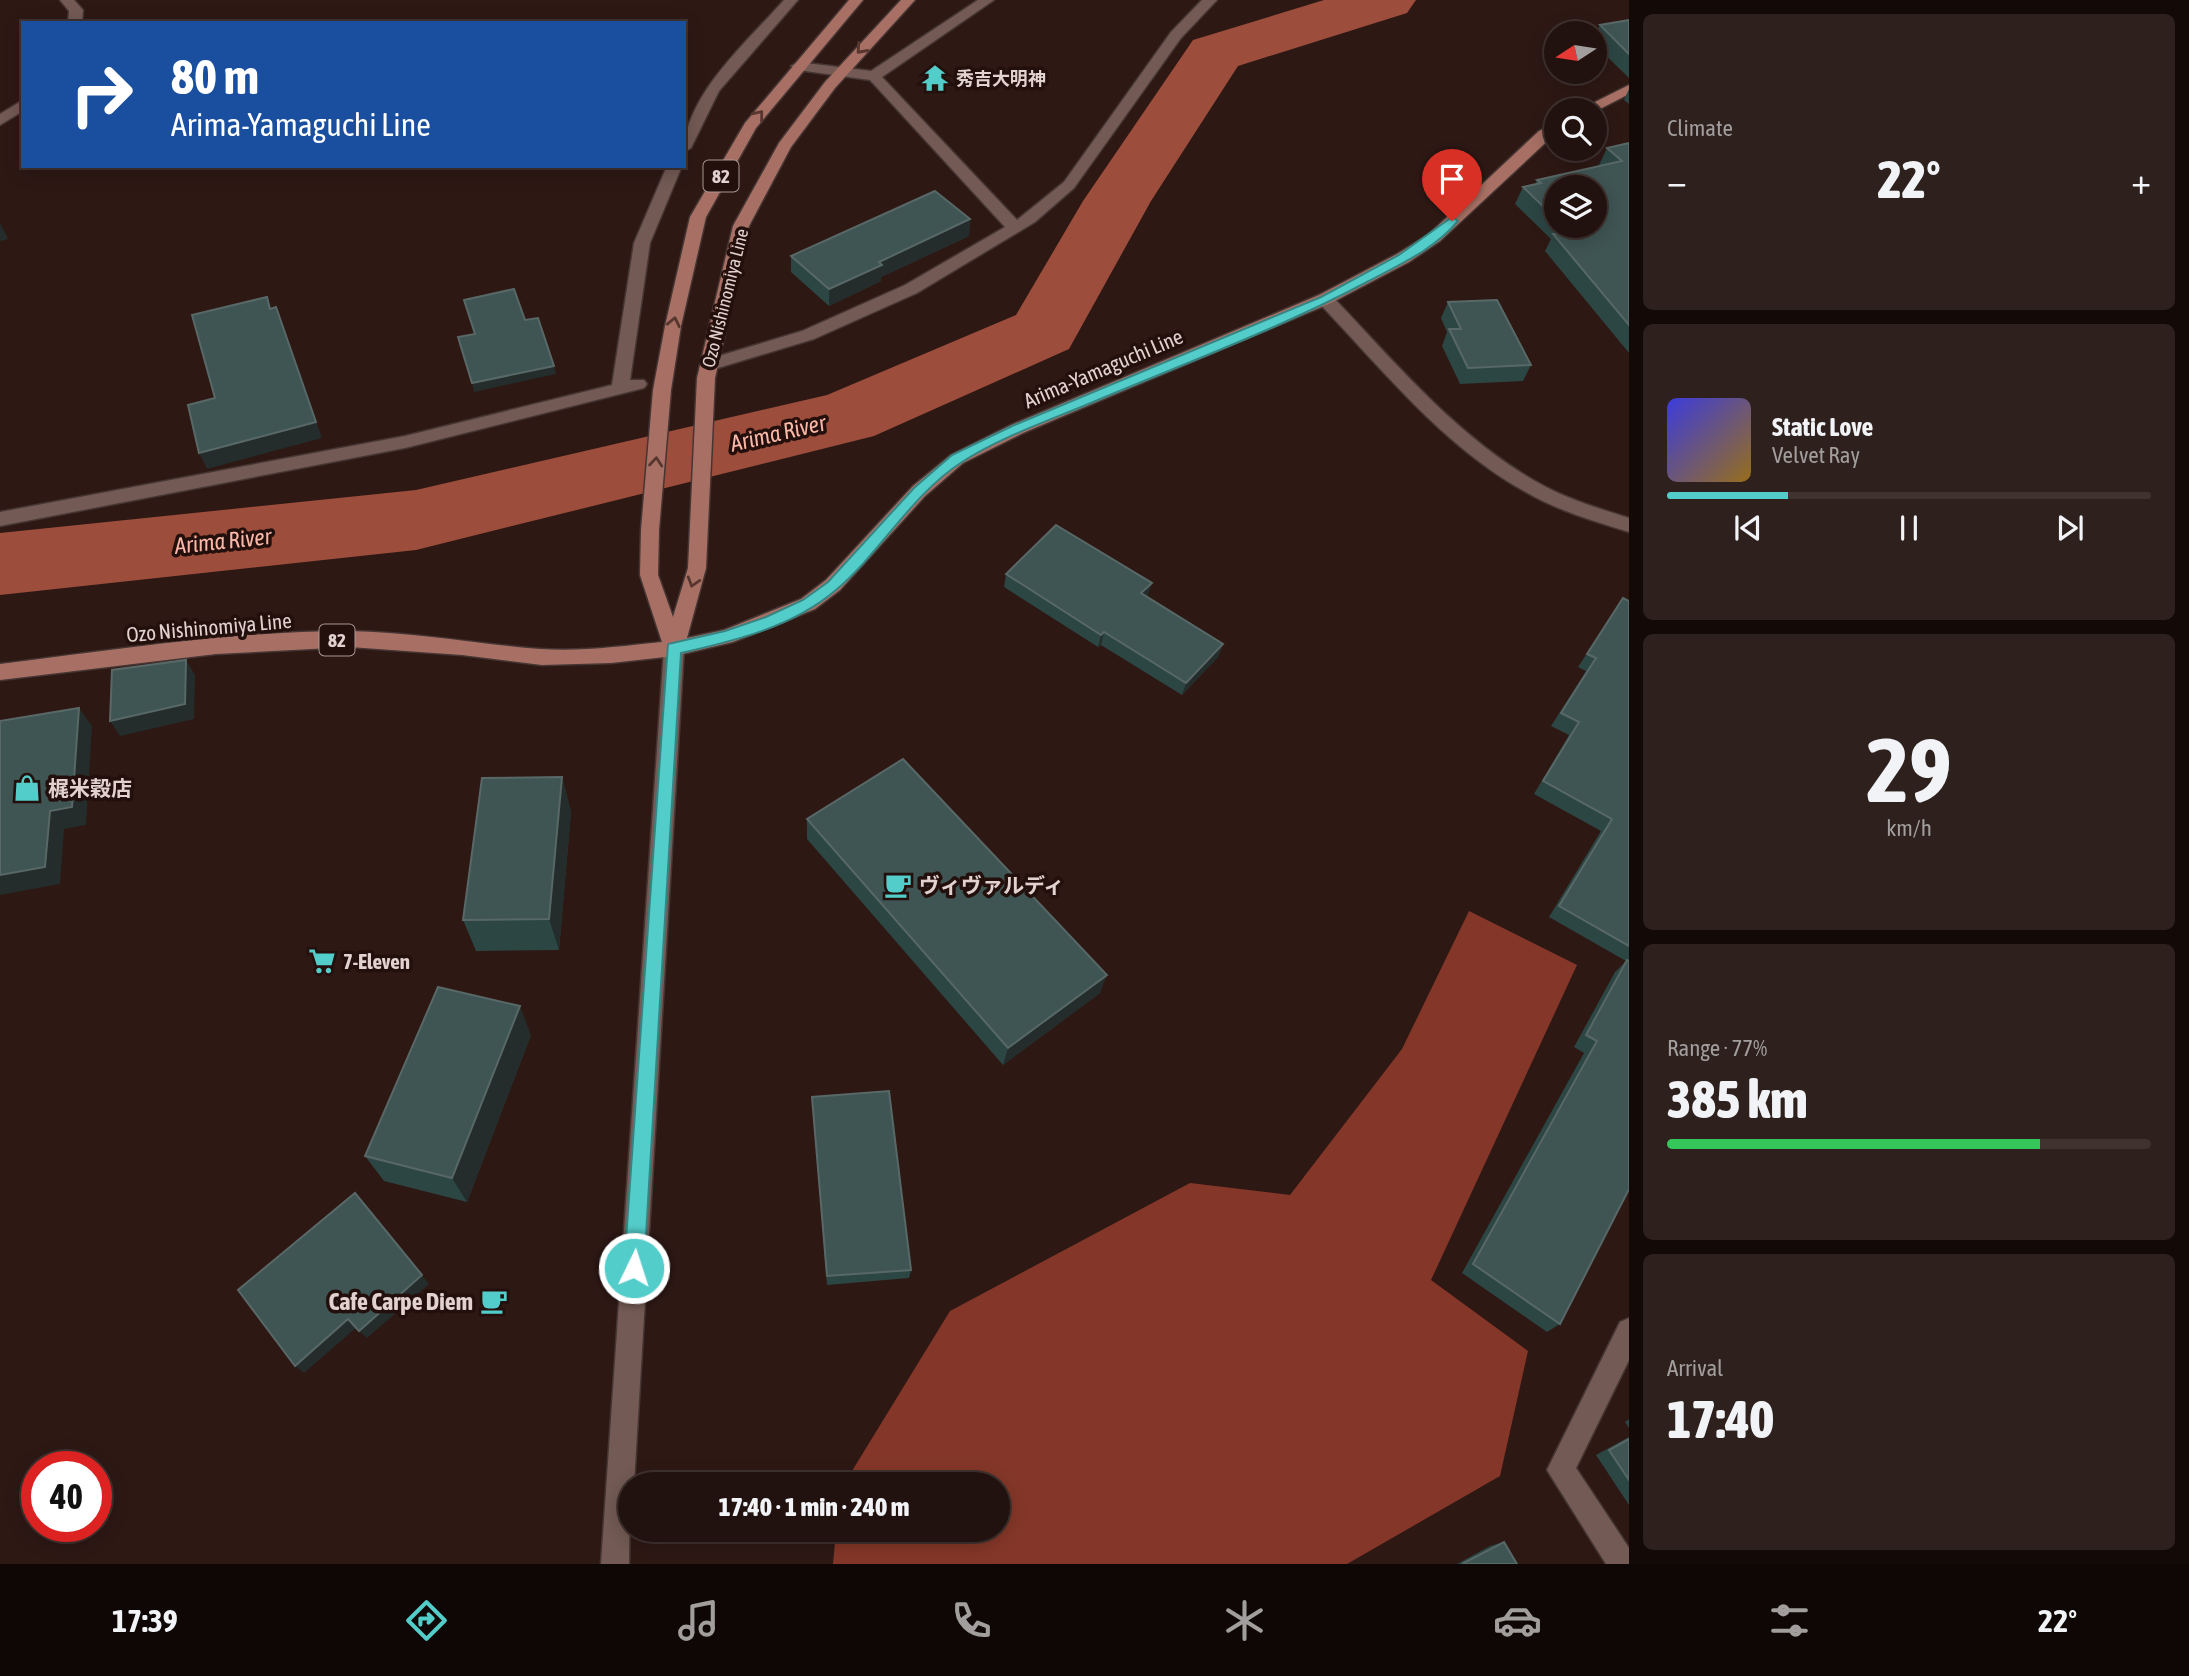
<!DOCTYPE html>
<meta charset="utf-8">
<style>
:root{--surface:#22120f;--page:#2e201d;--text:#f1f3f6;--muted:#a29e9e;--line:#3f322f;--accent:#53cdca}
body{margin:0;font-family:"Asap Condensed","Noto Sans JP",sans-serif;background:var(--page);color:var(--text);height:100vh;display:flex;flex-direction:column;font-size:26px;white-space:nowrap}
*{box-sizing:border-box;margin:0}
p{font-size:23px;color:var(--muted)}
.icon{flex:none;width:38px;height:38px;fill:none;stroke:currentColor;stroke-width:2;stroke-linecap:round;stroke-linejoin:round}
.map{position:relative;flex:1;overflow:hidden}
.panel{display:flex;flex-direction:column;gap:14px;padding:14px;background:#130a08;width:560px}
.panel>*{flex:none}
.hud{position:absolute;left:21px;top:21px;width:665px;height:147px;border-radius:0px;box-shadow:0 4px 18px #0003,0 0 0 2px var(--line);background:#1a4fa0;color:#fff;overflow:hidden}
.needle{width:46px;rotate:258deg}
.controls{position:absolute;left:1544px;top:21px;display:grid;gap:14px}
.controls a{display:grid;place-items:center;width:63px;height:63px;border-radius:50%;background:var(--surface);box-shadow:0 4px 18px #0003,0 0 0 2px var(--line);font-size:35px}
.speed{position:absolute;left:21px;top:1451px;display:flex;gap:14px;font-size:35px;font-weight:700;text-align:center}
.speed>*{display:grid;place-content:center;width:91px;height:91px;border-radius:50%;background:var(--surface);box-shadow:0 4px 18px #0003,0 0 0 2px var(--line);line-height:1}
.speed .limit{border:10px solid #d22;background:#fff;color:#111}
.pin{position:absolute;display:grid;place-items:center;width:60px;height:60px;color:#fff;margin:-72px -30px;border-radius:50% 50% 50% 0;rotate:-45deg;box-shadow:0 0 7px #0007}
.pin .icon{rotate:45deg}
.me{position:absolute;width:77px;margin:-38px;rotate:4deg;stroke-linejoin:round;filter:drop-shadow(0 0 5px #0008)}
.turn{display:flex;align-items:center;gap:24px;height:147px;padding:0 35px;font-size:32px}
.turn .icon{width:91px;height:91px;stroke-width:2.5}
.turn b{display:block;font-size:49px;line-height:60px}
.big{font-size:52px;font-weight:800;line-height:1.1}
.panel .card{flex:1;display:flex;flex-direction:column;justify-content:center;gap:10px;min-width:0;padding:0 24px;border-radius:10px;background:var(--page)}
.panel .dial{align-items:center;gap:0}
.dial b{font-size:91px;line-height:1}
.song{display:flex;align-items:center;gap:21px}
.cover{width:84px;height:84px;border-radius:10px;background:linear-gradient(135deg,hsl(240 70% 55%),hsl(40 70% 35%))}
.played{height:7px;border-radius:4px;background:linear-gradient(90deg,var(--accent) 25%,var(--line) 25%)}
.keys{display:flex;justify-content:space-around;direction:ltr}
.heat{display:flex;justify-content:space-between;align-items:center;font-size:38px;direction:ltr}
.charge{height:10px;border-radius:5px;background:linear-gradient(90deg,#34c759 77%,var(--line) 0)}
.trip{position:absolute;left:618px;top:1472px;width:392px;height:70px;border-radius:35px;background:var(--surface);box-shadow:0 4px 18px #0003,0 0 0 2px var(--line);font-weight:800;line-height:70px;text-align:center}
.menu{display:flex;height:112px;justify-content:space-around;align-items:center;background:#0e0706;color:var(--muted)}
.menu .icon{width:49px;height:49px}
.menu .on{color:var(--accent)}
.menu b{font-size:32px;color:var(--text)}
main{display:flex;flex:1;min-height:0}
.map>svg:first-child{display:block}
.forest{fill:#843728}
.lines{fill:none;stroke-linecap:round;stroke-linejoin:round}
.river{fill:#9c4d3c;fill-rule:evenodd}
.minor-casing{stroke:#453533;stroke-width:3}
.major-casing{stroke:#453533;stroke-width:3}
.minor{fill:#735a54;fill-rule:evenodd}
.major{fill:#a87064;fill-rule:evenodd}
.wall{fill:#2c4644;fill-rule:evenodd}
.shaded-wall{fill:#242d2b}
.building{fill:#3f5553;stroke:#586867;stroke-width:2}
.oneway{stroke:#58362f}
.route{fill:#53cdca;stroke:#368583;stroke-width:2}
.labels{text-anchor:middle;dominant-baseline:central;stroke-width:7;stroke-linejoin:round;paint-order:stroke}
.far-poi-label{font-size:18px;font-weight:bold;fill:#e1d2cf;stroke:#230f0b;text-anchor:start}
.far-street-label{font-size:18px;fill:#e1d2cf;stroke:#230f0b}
.shield{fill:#230f0b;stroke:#a89894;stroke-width:2}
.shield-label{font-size:19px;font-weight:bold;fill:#e1d2cf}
.street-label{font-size:21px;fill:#e1d2cf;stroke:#230f0b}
.poi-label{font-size:21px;font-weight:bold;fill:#e1d2cf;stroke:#230f0b;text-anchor:start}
.water-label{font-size:23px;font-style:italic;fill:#fbb7a7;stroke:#230f0b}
.near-poi-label{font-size:24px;font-weight:bold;fill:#e1d2cf;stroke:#230f0b;text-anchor:end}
</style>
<main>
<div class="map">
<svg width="1629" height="1564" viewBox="0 0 1629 1564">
<rect width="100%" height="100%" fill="#2d1814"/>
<path class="forest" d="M 1469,911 L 1577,965 L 1431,1280 L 1528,1351 L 1500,1476 L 1347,1564 L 833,1564 L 836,1530 L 998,1530 L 998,1484 L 844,1484 L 950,1311 L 1190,1183 L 1290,1195 L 1402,1049 Z"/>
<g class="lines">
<path class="river" d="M 1324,0 L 1416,0 L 1407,13 L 1238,66 L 1151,201 L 1069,349 L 874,436 L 416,550 L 0,595 L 0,533 L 416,490 L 827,395 L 1016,315 L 1083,201 L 1193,40 Z"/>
<defs>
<path id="minor" d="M 60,0 L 74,0 L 83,10 L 82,23 L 68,23 L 69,11 Z
M 784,0 L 798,0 L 719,91 L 691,148 L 684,152 C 684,96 748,41 784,0 Z
M 978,0 L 994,0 L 882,77 L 1017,220 L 1064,182 L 1171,32 L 1202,0 L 1217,0 L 1181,38 L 1074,188 L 1035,222 L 917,293 L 814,339 L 708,371 L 702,369 L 700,365 L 702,361 L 802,331 L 905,285 L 1005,227 L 870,80 L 798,70 L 791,66 L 798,62 L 871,71 Z
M 23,100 L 23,111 L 0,125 L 0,114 Z
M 667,166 L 682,166 L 650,243 L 630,380 L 644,380 L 647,384 L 644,388 L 405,448 L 0,526 L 0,512 L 405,436 L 612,385 L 634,243 Z
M 1325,294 L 1331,295 C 1394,361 1455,435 1535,481 C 1564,498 1597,508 1629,518 L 1629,532 C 1593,521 1556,510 1524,491 C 1443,446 1382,369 1319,303 L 1317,299 L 1319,295 Z
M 674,640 L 681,643 L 684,648 L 634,1484 L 630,1484 L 629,1564 L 601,1564 L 664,648 L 667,643 Z
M 1629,1318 L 1629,1360 L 1576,1468 L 1629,1548 L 1629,1564 L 1606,1564 L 1547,1470 L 1620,1322 Z"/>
<path id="major" d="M 849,0 L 863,0 L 756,128 L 706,217 L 681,326 L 671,390 L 659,530 L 658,575 L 673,617 L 688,568 L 697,378 L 733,226 L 779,143 L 825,82 L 901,0 L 915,0 L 835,88 L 791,147 L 749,226 L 715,378 L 706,568 L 687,638 L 724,630 L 801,599 L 826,580 L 913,486 L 951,455 L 1011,425 L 1319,295 L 1397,254 L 1428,235 L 1539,131 L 1556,123 L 1556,133 L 1440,241 L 1409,262 L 1331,303 L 1023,433 L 963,463 L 925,496 L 840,590 L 815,609 L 733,642 L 674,656 L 611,663 L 542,665 L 462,655 L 350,647 L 216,654 L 0,680 L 0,664 C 116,650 233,631 349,631 C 413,632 477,644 540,649 C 580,652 622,646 662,642 L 640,575 L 641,530 L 653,390 L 665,326 L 690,217 L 745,123 Z
M 1629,85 L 1629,94 L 1594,112 L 1579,110 Z"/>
</defs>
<use href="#minor" class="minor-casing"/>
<use href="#major" class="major-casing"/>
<use href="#minor" class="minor"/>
<use href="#major" class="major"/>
</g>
<path class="wall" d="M 1629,20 L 1629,78 L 1594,44 L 1594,37 L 1600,25 Z
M 1629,89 L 1629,104 L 1624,100 Z
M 1629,143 L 1629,353 L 1545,251 L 1551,239 L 1515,204 L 1523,187 L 1535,185 L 1537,180 L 1600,166 L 1599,165 L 1607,148 ZM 1556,187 L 1594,226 L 1556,226 Z
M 970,219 L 969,236 L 881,277 L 881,281 L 829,306 L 791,272 L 791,256 Z
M 1448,302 L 1531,365 L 1523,381 L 1460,384 L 1442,346 L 1447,332 L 1441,318 Z
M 1006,574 L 1148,595 L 1147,597 L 1223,644 L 1218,657 L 1182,695 L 1101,645 L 1098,647 L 1004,587 Z
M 1623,598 L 1629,601 L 1629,960 L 1560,1324 L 1547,1332 L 1462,1273 L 1584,1053 L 1574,1047 L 1615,972 L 1626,961 L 1549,917 L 1601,831 L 1534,794 L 1569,735 L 1551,726 L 1586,671 L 1578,667 Z
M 562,777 L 571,812 L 559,950 L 476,951 L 463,920 Z
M 807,819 L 1100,993 L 1003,1065 L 807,839 Z
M 531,1035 L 467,1202 L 384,1181 L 365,1156 Z
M 812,1097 L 911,1270 L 909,1278 L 827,1285 Z
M 1629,1419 L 1629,1428 L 1625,1422 Z
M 1629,1437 L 1629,1505 L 1596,1455 Z
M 1504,1542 L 1517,1564 L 1457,1564 L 1490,1546 Z"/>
<path class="shaded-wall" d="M 970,219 L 969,236 L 881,277 L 881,281 L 829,306 L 829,289 L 879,262 Z
M 0,223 L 8,239 L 0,241 Z
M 282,324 L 322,438 L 207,469 L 199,453 Z
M 554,366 L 556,374 L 474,392 L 472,383 Z
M 1152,583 L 1148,595 L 1138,606 L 1141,593 Z
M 1104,632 L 1101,645 L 1098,647 L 1101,635 Z
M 1223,644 L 1218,657 L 1182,695 L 1186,683 Z
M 186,660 L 195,675 L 194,719 L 120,736 L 110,721 Z
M 79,708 L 92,726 L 86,825 L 64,829 L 60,884 L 0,895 L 0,875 Z
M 562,777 L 571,812 L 559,950 L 549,919 Z
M 1107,975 L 1100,993 L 1003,1065 L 1008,1048 Z
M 520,1006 L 531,1035 L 467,1202 L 452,1178 Z
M 422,1275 L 429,1284 L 367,1338 L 359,1331 Z
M 348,1319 L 357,1327 L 304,1373 L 295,1366 Z"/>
<path class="building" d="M 1629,20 L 1629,54 L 1600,25 Z
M 1629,143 L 1629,325 L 1553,234 L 1568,232 L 1562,226 L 1594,226 L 1594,187 L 1556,187 L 1556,219 L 1523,187 L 1541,183 L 1537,180 L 1622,161 L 1607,148 Z
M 935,191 L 970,219 L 879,262 L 882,265 L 829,289 L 791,256 Z
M 514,289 L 525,320 L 538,318 L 554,366 L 472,383 L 458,337 L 475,334 L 464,300 Z
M 267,297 L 270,309 L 276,307 L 316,422 L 199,453 L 188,405 L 215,398 L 192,315 Z
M 1497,300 L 1531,365 L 1468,368 L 1449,329 L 1461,329 L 1448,302 Z
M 1056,525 L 1152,583 L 1141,593 L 1223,644 L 1186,683 L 1104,632 L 1101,635 L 1006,574 Z
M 1623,598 L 1629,601 L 1629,946 L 1559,906 L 1612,819 L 1543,781 L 1579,722 L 1561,713 L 1596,658 L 1587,654 Z
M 186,660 L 185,704 L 110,721 L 112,670 Z
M 79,708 L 72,807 L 50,811 L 45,867 L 0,875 L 0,721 Z
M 903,759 L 1107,975 L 1008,1048 L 807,819 Z
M 562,777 L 549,919 L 463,920 L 482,778 Z
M 1627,960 L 1629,961 L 1629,1189 L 1560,1324 L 1473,1264 L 1597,1041 L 1586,1035 Z
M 438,987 L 520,1006 L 452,1178 L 365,1156 Z
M 889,1091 L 911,1270 L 827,1276 L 812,1097 Z
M 355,1193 L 422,1275 L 359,1331 L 348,1319 L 295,1366 L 238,1290 Z
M 1629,1439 L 1629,1480 L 1609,1450 Z
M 1504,1542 L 1517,1564 L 1462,1564 Z"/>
<defs><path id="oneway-chevron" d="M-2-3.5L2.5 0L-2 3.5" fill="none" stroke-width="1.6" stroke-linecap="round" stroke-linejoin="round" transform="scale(1.75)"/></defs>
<g class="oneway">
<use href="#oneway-chevron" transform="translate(861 49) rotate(132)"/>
<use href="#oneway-chevron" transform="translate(759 115) rotate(-51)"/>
<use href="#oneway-chevron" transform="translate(674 322) rotate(-78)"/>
<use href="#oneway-chevron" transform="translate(656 462) rotate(-85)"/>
<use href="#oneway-chevron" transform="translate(693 582) rotate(107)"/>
</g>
<path class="route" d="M 1452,217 L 1458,221 C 1435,249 1399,265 1367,282 C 1277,330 1180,365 1086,405 C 1045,422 999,438 962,462 C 911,495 881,552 836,590 C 793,627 734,641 681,653 L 644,1268 L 641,1275 L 634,1278 L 627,1275 L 624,1268 L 668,644 L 725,631 L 766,617 L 803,600 L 828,582 L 914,488 L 952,455 L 1012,426 L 1321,297 L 1399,255 Z"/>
<defs>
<symbol id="temple-bare" viewBox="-9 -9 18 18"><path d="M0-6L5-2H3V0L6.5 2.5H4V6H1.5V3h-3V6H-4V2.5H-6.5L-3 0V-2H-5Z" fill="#53cdca" stroke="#230f0b" stroke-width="2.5" paint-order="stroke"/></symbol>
<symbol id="shop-bare" viewBox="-9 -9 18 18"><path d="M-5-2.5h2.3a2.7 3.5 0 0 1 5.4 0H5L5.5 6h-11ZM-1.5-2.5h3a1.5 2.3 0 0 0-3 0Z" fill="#53cdca" stroke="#230f0b" stroke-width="2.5" paint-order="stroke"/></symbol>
<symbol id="cafe-bare" viewBox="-9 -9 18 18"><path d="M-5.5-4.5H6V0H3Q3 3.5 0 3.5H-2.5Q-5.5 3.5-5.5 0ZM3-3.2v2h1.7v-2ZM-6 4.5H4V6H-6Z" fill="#53cdca" stroke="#230f0b" stroke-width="2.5" paint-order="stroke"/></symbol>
<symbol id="supermarket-bare" viewBox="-9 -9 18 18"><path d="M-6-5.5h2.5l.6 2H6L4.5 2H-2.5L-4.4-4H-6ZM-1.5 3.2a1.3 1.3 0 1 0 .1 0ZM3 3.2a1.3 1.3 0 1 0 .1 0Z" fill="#53cdca" stroke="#230f0b" stroke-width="2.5" paint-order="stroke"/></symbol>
</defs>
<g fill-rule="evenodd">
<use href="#temple-bare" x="916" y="59" width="38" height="38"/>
<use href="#shop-bare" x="8" y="769" width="38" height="38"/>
<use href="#cafe-bare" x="879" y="866" width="38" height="38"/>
<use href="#supermarket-bare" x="303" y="942" width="38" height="38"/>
<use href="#cafe-bare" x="475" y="1282" width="38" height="38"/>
</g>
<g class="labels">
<g class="far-poi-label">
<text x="956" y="78">秀吉大明神</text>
</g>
<g class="far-street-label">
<text transform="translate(725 298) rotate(-76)">Ozo Nishinomiya Line</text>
</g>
<g class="shield">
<rect x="703.5" y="160.5" width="35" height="31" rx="5"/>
<rect x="319.5" y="624.5" width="35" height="31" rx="5"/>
</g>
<g class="shield-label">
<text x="721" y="176">82</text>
<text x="337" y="640">82</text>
</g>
<g class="street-label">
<text transform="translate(1103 368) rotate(-23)">Arima-Yamaguchi Line</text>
<text transform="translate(209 627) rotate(-5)">Ozo Nishinomiya Line</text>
</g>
<g class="poi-label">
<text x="48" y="788">梶米穀店</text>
<text x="919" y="885">ヴィヴァルディ</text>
<text x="343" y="961">7-Eleven</text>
</g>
<g class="water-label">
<text transform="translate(778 433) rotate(-13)">Arima River</text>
<text transform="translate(223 541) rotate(-6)">Arima River</text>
</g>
<g class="near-poi-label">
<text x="473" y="1301">Cafe Carpe Diem</text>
</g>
</g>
</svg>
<div class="controls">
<a><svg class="needle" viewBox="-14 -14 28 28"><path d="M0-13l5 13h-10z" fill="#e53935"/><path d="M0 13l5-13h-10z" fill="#a29e9e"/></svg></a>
<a><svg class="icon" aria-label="search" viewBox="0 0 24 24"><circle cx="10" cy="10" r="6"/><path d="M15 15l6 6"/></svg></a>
<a><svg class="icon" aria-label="layers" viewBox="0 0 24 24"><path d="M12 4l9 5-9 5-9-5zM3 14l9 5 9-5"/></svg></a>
</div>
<div class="speed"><div class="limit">40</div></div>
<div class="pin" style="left:1452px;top:221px;background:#d93025"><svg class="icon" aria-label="arrive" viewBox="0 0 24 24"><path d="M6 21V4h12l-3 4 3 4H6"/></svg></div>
<svg class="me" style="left:634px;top:1268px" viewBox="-20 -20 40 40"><circle r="17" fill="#53cdca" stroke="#fff" stroke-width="3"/><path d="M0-11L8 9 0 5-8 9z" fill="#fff"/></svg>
<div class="trip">17:40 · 1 min · 240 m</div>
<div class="hud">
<div class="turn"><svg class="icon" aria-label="right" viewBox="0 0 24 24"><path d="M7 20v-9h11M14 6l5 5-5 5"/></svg><div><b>80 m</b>Arima-Yamaguchi Line</div></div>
</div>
</div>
<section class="panel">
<div class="card"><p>Climate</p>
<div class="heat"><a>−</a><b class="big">22°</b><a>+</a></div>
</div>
<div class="card">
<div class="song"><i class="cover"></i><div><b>Static Love</b><p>Velvet Ray</p></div></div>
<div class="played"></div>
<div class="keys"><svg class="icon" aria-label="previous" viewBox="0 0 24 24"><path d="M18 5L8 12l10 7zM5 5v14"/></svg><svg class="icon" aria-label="pause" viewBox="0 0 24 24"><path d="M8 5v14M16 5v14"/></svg><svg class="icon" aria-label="next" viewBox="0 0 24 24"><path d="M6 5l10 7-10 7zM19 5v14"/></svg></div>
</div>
<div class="card dial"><b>29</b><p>km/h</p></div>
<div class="card"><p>Range · 77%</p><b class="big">385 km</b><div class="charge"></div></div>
<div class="card"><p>Arrival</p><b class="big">17:40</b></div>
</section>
</main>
<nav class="menu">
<b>17:39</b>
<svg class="icon on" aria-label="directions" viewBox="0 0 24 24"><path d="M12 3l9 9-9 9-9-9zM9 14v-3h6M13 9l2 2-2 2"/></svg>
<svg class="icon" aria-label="music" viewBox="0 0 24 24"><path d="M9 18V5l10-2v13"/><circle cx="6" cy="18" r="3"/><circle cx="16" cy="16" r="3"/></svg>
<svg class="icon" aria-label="phone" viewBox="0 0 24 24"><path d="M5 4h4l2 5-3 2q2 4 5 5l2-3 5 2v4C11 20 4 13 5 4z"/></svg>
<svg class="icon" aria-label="climate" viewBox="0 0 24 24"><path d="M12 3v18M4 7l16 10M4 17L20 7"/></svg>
<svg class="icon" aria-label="car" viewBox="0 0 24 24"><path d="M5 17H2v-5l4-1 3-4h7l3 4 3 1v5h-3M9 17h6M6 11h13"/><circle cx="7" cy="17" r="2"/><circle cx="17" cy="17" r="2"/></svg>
<svg class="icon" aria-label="filters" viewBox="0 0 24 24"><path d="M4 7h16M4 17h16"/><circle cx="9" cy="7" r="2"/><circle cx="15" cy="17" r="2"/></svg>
<b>22°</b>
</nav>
